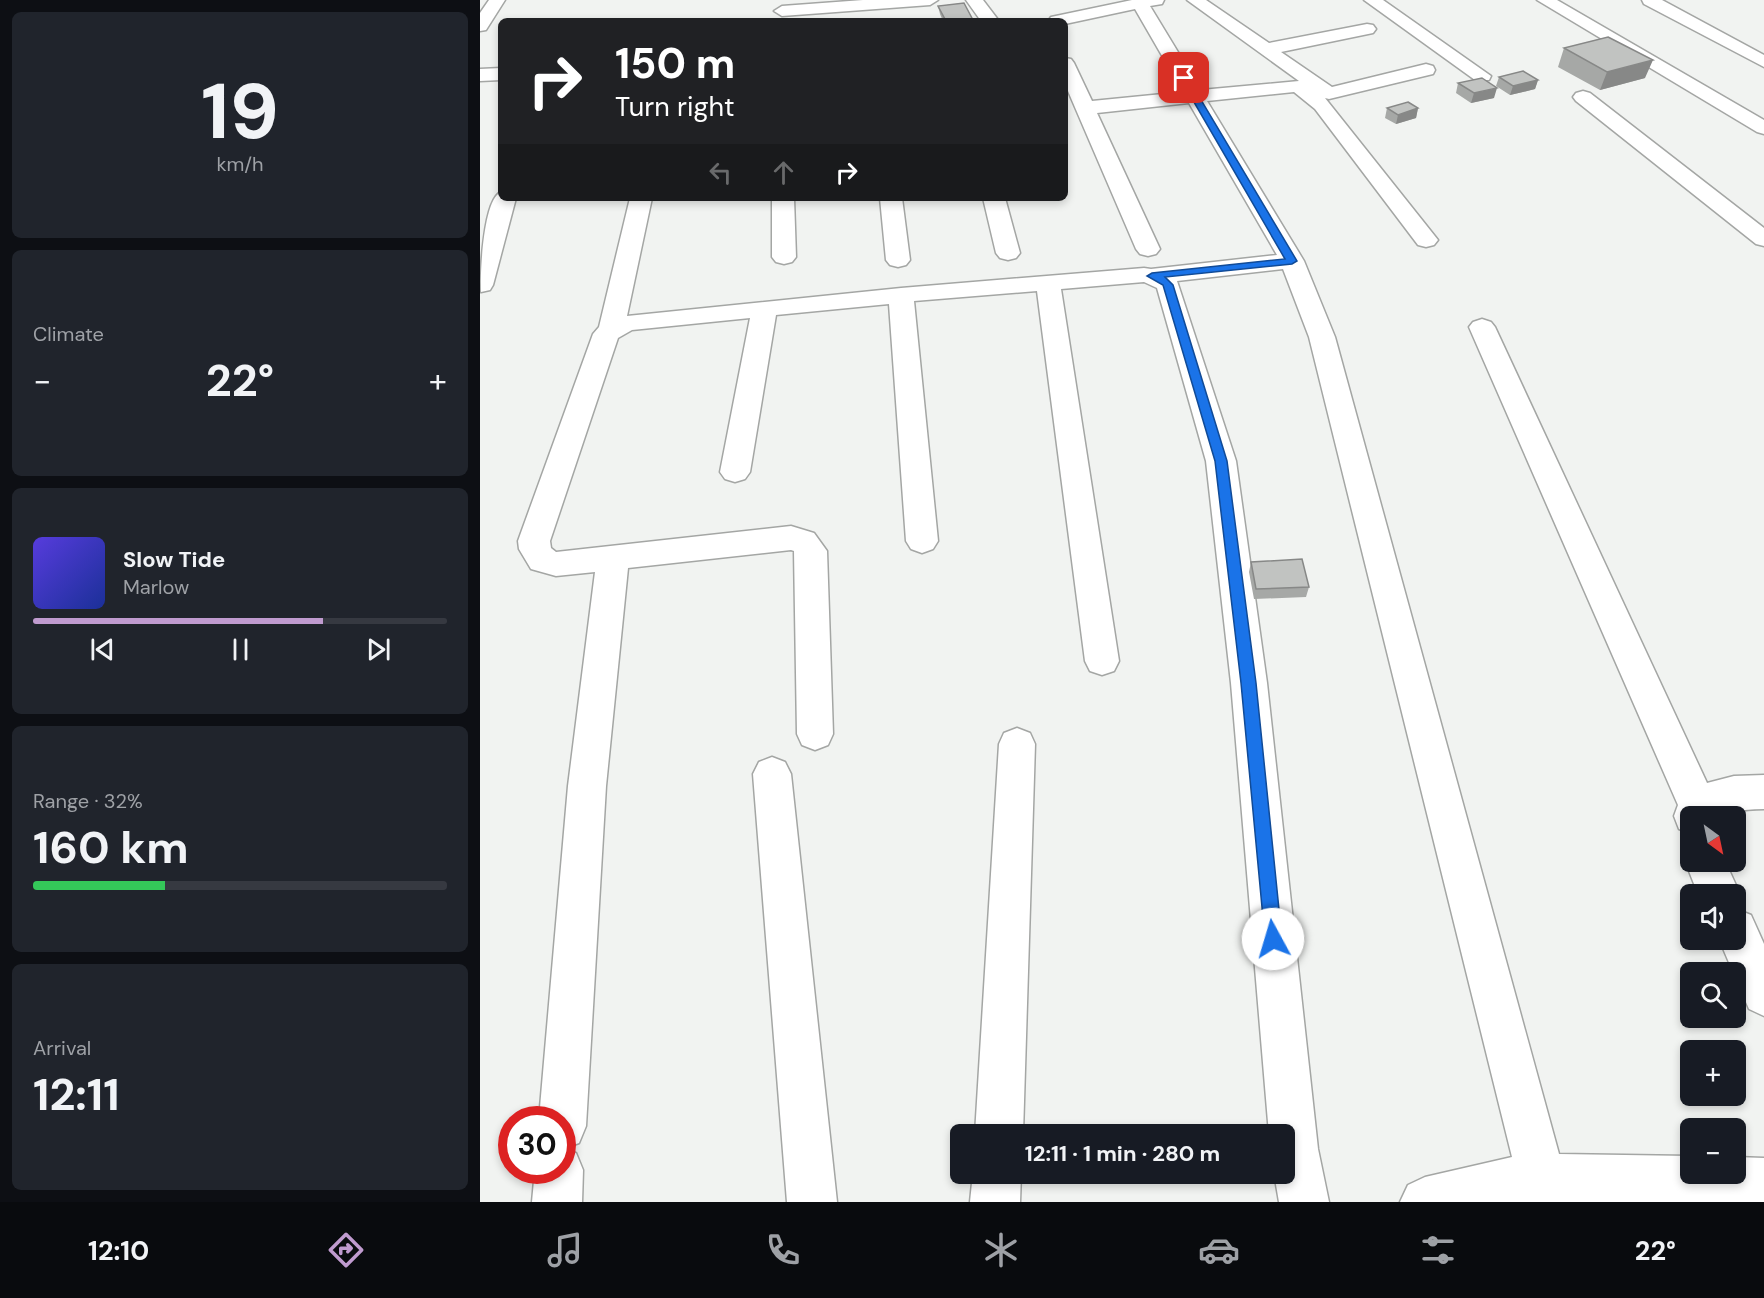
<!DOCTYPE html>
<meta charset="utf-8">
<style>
:root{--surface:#171b24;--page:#20242c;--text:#f1f3f6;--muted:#9ea1a6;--line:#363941;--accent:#c09bcf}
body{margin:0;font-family:"DM Sans",sans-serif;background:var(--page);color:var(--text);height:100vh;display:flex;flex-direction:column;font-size:22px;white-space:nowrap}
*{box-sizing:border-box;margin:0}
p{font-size:20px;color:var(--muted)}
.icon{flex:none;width:33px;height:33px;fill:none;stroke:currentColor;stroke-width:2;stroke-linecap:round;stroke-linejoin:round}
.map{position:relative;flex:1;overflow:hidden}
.drawer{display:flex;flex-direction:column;gap:12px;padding:12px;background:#0d0f14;width:480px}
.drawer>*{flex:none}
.banner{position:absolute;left:18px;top:18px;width:570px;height:183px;border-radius:9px;box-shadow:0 3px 9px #0003;background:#202124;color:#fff;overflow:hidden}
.needle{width:39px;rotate:147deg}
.tools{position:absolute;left:1200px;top:806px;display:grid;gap:12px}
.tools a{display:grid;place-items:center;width:66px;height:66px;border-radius:9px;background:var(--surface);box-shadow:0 3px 9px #0003;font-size:30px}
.speed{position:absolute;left:18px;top:1106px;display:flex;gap:12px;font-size:30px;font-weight:700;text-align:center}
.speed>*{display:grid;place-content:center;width:78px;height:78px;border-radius:50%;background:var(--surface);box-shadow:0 3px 9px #0003;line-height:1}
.speed .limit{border:9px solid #d22;background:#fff;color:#111}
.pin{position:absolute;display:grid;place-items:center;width:51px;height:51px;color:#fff;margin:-26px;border-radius:12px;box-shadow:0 3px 9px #0006}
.me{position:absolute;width:66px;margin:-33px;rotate:354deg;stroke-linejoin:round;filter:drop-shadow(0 0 4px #0008)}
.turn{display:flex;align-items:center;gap:21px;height:126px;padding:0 18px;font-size:27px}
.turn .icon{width:78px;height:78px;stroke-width:2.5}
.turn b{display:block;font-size:42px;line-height:51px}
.lanes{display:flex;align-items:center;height:57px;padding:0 18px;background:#0003;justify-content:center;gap:30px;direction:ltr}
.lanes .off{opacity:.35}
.big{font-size:45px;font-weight:700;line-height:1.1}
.drawer .card{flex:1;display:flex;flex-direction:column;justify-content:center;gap:9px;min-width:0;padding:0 21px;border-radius:9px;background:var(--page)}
.drawer .dial{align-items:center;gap:0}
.dial b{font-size:78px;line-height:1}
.song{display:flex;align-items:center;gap:18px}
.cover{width:72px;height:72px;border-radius:9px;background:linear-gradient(135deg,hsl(250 70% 55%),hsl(230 70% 35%))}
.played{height:6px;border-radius:3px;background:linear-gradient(90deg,var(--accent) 70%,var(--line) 70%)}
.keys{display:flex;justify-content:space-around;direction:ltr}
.heat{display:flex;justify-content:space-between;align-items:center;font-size:33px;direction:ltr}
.charge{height:9px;border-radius:4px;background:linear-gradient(90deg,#34c759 32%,var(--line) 0)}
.trip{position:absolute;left:470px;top:1124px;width:345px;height:60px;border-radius:9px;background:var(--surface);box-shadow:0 3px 9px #0003;font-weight:700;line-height:60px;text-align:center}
.tabs{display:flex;height:96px;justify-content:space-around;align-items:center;background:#090b0e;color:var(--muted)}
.tabs .icon{width:42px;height:42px}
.tabs .current{color:var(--accent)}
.tabs b{font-size:27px;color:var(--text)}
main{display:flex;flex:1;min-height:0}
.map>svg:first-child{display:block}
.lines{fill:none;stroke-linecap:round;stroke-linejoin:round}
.minor-casing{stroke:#a4a6a4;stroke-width:3}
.minor{fill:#fff;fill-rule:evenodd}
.wall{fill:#a6a8a6}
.shaded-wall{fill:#878887}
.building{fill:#c1c3c1;stroke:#878887;stroke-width:1.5}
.route{fill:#1a73e8;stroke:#114b97;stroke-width:1.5}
</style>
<main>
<section class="drawer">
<div class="card dial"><b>19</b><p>km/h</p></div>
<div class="card"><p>Climate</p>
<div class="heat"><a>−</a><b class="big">22°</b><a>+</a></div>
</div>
<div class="card">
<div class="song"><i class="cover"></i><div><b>Slow Tide</b><p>Marlow</p></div></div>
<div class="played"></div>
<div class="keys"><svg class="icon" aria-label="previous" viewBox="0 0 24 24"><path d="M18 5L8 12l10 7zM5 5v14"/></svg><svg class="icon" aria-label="pause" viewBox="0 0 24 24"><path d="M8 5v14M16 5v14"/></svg><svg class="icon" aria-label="next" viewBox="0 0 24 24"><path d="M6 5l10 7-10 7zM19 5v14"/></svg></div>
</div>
<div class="card"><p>Range · 32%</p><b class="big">160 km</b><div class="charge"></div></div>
<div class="card"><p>Arrival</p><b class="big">12:11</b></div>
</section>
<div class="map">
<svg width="1284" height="1202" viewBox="0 0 1284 1202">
<rect width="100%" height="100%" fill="#f1f3f1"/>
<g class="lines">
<defs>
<path id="minor" d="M 9,0 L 25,0 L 6,30 L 0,31 L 0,13 Z
M 383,0 L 458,0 L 450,5 L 302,16 L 294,11 L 302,6 Z
M 486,0 L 503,0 L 519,21 L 501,21 Z
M 652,0 L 684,0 L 682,4 L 670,6 L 721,90 L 819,81 L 707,0 L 726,0 L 789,43 L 887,24 L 893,25 L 896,29 L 893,33 L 801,52 L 852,87 L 946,64 L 953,66 L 955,70 L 953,74 L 849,99 L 845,98 L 958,240 L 954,245 L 946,247 L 938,245 L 835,109 L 814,92 L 727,101 L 824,261 L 855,337 L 1079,1154 L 1210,1156 L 1210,1173 L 1256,1173 L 1256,1157 L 1284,1158 L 1284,1202 L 920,1202 L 928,1185 L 945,1177 L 1032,1157 L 829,337 L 803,269 L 697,281 L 756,461 L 787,683 L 838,1149 L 849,1202 L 799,1202 L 794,1173 L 804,1173 L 804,1134 L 789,1134 L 751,683 L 726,461 L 677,288 L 664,282 L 581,289 L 639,661 L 634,671 L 622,675 L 610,671 L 605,661 L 557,291 L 434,301 L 458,541 L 453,549 L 442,553 L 431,549 L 426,541 L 409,304 L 296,315 L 270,472 L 265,479 L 255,482 L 245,479 L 240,472 L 270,318 L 152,330 L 138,338 L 70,541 L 71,548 L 76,552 L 311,526 L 334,533 L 347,551 L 353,734 L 348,745 L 335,750 L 322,745 L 317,734 L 314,551 L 311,550 L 148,568 L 126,786 L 106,1126 L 99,1143 L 85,1148 L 96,1153 L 103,1170 L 102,1202 L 52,1202 L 55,1170 L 82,1170 L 82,1119 L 59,1119 L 88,786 L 115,572 L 76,576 L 51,569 L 39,549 L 38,541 L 113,334 L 119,327 L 150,198 L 172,198 L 147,316 L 421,288 L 664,268 L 671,269 L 797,255 L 709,103 L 617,113 L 680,249 L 676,254 L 668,256 L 660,254 L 656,249 L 585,84 L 585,58 L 591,59 L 594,63 L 612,101 L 703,92 L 655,9 L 585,24 L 585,21 L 568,21 L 571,17 Z
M 884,0 L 903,0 L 1011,76 L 1009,80 L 995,80 Z
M 1057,0 L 1077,0 L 1284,120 L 1284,134 L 1277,132 Z
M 1162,0 L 1182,0 L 1284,55 L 1284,67 L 1164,4 Z
M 21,68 L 21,80 L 0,81 L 0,69 Z
M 1103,91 L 1110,93 L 1284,228 L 1284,246 L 1276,244 L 1096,101 L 1093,97 L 1096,93 Z
M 21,192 L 21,198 L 36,198 L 13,285 L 10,290 L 1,292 C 0,275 3,199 21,192 Z
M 292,198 L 314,198 L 316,257 L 312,262 L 304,264 L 296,262 L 292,257 Z
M 400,198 L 422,198 L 430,260 L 426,265 L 418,267 L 410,265 L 406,260 Z
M 503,198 L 525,198 L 540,253 L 536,258 L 528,260 L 520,258 L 516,253 Z
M 1002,319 L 1011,322 L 1015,327 L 1227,783 L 1254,776 L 1284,775 L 1284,809 C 1258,809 1236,816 1210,816 L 1210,833 L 1199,829 L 1194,816 L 1198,805 L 989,327 L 993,322 Z
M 537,728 L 550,733 L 555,744 L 543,1134 L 495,1134 L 519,744 L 524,733 Z
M 292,757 L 305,762 L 311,774 L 357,1202 L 307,1202 L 273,774 L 279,762 Z
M 1210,848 L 1210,861 L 1245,861 L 1260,894 L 1256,903 L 1256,894 L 1218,894 L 1205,861 Z
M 1256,909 L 1271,915 L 1284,944 L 1284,1016 L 1269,1009 L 1256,979 L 1256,972 L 1253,972 L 1239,939 L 1256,939 Z
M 493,1173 L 541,1173 L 540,1202 L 490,1202 Z"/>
</defs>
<use href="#minor" class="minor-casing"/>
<use href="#minor" class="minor"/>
</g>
<path class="wall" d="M 484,3 L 493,21 L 463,21 L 460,14 L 458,6 Z
M 1084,48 L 1165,78 L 1120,90 L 1078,67 Z
M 1019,77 L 1058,80 L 1055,89 L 1030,95 L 1016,86 Z
M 978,83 L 1014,98 L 991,103 L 976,93 Z
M 907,108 L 938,108 L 936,118 L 916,124 L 905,118 Z
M 771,562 L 829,587 L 826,597 L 774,599 L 769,572 Z"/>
<path class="shaded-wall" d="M 1173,60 L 1165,78 L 1120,90 L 1127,72 Z
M 1058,80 L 1055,89 L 1030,95 L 1033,86 Z
M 1017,88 L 1014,98 L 991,103 L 994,93 Z
M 938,108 L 936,118 L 916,124 L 918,115 Z"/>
<path class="building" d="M 484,3 L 493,20 L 466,21 L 458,6 Z
M 1128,37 L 1173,60 L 1127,72 L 1084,48 Z
M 1043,71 L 1058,80 L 1033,86 L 1019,77 Z
M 1002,78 L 1017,88 L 994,93 L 978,83 Z
M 928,102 L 938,108 L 918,115 L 907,108 Z
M 822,559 L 829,587 L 776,589 L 771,562 Z"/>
<path class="route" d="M 704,76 L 708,78 L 817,261 L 812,264 L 685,277 L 693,285 L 747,461 L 776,683 L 802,939 L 800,945 L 793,948 L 787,945 L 785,939 L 761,683 L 735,461 L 683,285 L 667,276 L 672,273 L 805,259 L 700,78 Z"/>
</svg>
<div class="tools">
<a><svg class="needle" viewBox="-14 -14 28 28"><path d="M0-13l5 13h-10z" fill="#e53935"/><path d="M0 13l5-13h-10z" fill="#9ea1a6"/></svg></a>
<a><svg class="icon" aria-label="sound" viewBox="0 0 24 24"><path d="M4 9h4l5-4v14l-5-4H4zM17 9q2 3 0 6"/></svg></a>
<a><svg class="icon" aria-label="search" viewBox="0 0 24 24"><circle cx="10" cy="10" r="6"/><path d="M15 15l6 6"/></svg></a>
<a>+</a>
<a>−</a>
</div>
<div class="speed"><div class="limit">30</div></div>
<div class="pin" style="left:704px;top:78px;background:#d93025"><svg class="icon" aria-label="arrive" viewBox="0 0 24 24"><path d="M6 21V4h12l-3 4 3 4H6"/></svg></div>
<svg class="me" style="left:793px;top:939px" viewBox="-20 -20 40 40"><circle r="19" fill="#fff"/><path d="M0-13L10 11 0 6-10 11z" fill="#1a73e8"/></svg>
<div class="trip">12:11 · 1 min · 280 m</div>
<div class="banner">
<div class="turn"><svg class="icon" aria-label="right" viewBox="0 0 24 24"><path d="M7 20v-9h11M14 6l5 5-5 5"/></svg><div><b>150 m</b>Turn right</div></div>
<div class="lanes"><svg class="icon off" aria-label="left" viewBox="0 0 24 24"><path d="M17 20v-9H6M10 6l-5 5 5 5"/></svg><svg class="icon off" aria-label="ahead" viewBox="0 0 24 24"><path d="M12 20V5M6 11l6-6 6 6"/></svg><svg class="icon" aria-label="right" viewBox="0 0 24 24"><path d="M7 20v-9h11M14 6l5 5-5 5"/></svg></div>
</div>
</div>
</main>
<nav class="tabs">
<b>12:10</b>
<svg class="icon current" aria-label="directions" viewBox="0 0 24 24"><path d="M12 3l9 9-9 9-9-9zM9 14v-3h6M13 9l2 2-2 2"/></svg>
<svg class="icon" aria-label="music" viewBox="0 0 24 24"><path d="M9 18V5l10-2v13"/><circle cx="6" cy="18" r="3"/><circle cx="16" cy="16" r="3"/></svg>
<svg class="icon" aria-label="phone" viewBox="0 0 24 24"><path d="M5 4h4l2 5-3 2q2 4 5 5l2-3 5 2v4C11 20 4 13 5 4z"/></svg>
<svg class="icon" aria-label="climate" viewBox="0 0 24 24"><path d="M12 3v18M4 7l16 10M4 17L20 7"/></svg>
<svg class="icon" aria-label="car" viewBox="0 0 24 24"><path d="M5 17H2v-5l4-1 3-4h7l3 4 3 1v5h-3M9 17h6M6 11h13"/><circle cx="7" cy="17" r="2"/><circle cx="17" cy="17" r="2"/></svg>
<svg class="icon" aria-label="filters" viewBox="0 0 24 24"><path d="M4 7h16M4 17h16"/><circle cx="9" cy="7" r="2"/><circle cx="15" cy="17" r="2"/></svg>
<b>22°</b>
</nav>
